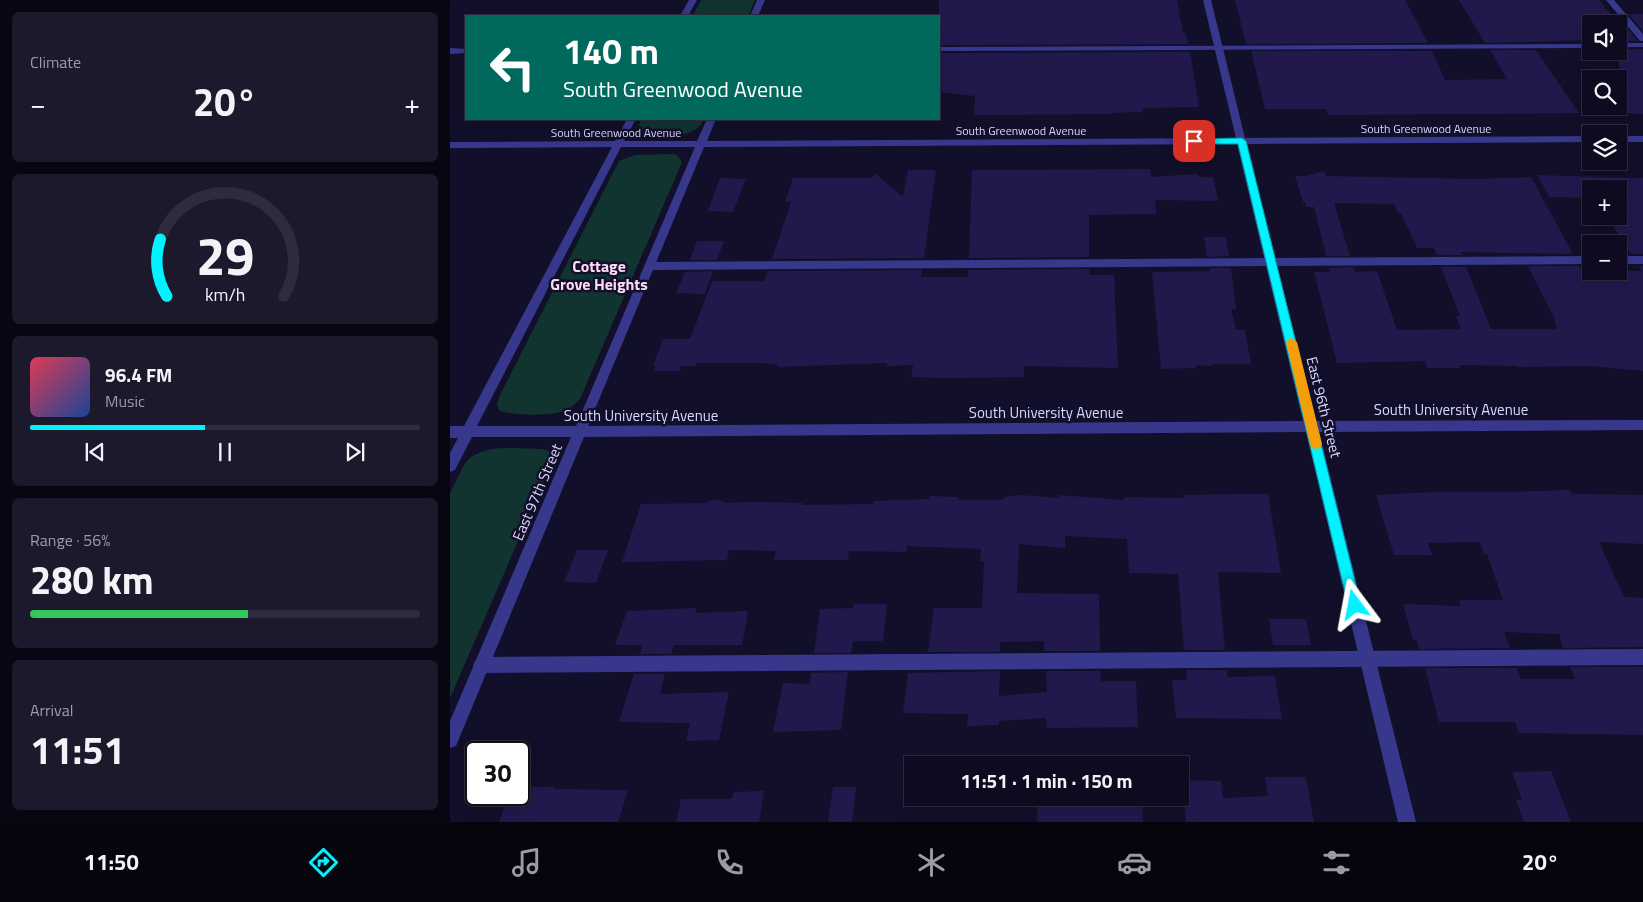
<!DOCTYPE html>
<meta charset="utf-8">
<style>
:root{--surface:#0e0b20;--page:#1c192d;--text:#f1f3f6;--muted:#9b9ba5;--line:#2e2b3e;--accent:#03f2ff}
body{margin:0;font-family:"Titillium Web",sans-serif;background:var(--page);color:var(--text);height:100vh;display:flex;flex-direction:column;font-size:19px;white-space:nowrap}
*{box-sizing:border-box;margin:0}
p{font-size:16px;color:var(--muted)}
.icon{flex:none;width:28px;height:28px;fill:none;stroke:currentColor;stroke-width:2;stroke-linecap:round;stroke-linejoin:round}
.map{position:relative;flex:1;overflow:hidden}
.sheet{display:flex;flex-direction:column;gap:12px;padding:12px;background:#080612;width:450px}
.sheet>*{flex:none}
.hud{position:absolute;left:15px;top:15px;width:475px;height:105px;border-radius:0px;box-shadow:0 5px 20px #0002,0 0 0 1px var(--line);background:#00695c;color:#fff;overflow:hidden}
.controls{position:absolute;left:1132px;top:15px;display:grid;gap:10px}
.controls a{display:grid;place-items:center;width:45px;height:45px;border-radius:0px;background:var(--surface);box-shadow:0 5px 20px #0002,0 0 0 1px var(--line);font-size:25px}
.speed{position:absolute;left:15px;top:741px;display:flex;gap:10px;font-size:25px;font-weight:700;text-align:center}
.speed>*{display:grid;place-content:center;width:65px;height:65px;border-radius:50%;background:var(--surface);box-shadow:0 5px 20px #0002,0 0 0 1px var(--line);line-height:1}
.speed .limit{border:2px solid #111;border-radius:8px;background:#fff;color:#111}
.pin{position:absolute;display:grid;place-items:center;width:42px;height:42px;color:#fff;margin:-21px;border-radius:10px;box-shadow:0 2px 8px #0006}
.me{position:absolute;width:55px;margin:-28px;rotate:347deg;stroke-linejoin:round;filter:drop-shadow(0 0 4px #0008)}
.turn{display:flex;align-items:center;gap:18px;height:105px;padding:0 15px;font-size:22px}
.turn .icon{width:65px;height:65px;stroke-width:2.5}
.turn b{display:block;font-size:35px;line-height:42px}
.big{font-size:38px;font-weight:700;line-height:1.1}
.sheet .tile{flex:1;display:flex;flex-direction:column;justify-content:center;gap:8px;min-width:0;padding:0 18px;border-radius:8px;background:var(--page)}
.sheet .dial{align-items:center;gap:0}
.dial svg{height:130px;overflow:visible;fill:none;stroke:var(--line);stroke-width:7;stroke-linecap:round;text-anchor:middle}
.dial text{fill:var(--text);stroke:none}
.song{display:flex;align-items:center;gap:15px}
.cover{width:60px;height:60px;border-radius:8px;background:linear-gradient(135deg,hsl(350 70% 55%),hsl(220 70% 35%))}
.played{height:5px;border-radius:2px;background:linear-gradient(90deg,var(--accent) 45%,var(--line) 45%)}
.keys{display:flex;justify-content:space-around;direction:ltr}
.heat{display:flex;justify-content:space-between;align-items:center;font-size:28px;direction:ltr}
.charge{height:8px;border-radius:4px;background:linear-gradient(90deg,#34c759 56%,var(--line) 0)}
.trip{position:absolute;left:454px;top:756px;width:285px;height:50px;border-radius:0px;background:var(--surface);box-shadow:0 5px 20px #0002,0 0 0 1px var(--line);font-weight:700;line-height:50px;text-align:center}
.dock{display:flex;height:80px;justify-content:space-around;align-items:center;background:#06040d;color:var(--muted)}
.dock .icon{width:35px;height:35px}
.dock .current{color:var(--accent)}
.dock b{font-size:22px;color:var(--text)}
main{display:flex;flex:1;min-height:0}
.map>svg:first-child{display:block}
.green{fill:#113431}
.building{fill:#21194c}
.lines{fill:none;stroke-linecap:round;stroke-linejoin:round}
.lane{fill:#37388c;fill-rule:evenodd}
.street{fill:#37388c;fill-rule:evenodd}
.route{fill:#03f2ff;stroke:#029da6}
.slow{fill:#f59e0b}
.labels{text-anchor:middle;dominant-baseline:central;stroke-width:5;stroke-linejoin:round;paint-order:stroke}
.far-street-label{font-size:12px;fill:#dad7ff;stroke:#120f2a}
.street-label{font-size:15px;fill:#dad7ff;stroke:#120f2a}
.neighbourhood-label{font-size:16px;font-weight:bold;fill:#ffd9f3;stroke:#120f2a}
</style>
<main>
<section class="sheet">
<div class="tile"><p>Climate</p>
<div class="heat"><a>−</a><b class="big">20°</b><a>+</a></div>
</div>
<div class="tile dial"><svg viewBox="0 0 100 80">
<path d="M14 69A42 42 0 1 1 86 69"/>
<path d="M14 69A42 42 0 0 1 10 34" stroke="#03f2ff"/>
<text x="50" y="56" font-size="32" font-weight="700">29</text>
<text x="50" y="72" font-size="11">km/h</text>
</svg></div>
<div class="tile">
<div class="song"><i class="cover"></i><div><b>96.4 FM</b><p>Music</p></div></div>
<div class="played"></div>
<div class="keys"><svg class="icon" aria-label="previous" viewBox="0 0 24 24"><path d="M18 5L8 12l10 7zM5 5v14"/></svg><svg class="icon" aria-label="pause" viewBox="0 0 24 24"><path d="M8 5v14M16 5v14"/></svg><svg class="icon" aria-label="next" viewBox="0 0 24 24"><path d="M6 5l10 7-10 7zM19 5v14"/></svg></div>
</div>
<div class="tile"><p>Range · 56%</p><b class="big">280 km</b><div class="charge"></div></div>
<div class="tile"><p>Arrival</p><b class="big">11:51</b></div>
</section>
<div class="map">
<svg width="1193" height="822" viewBox="0 0 1193 822">
<rect width="100%" height="100%" fill="#120f2a"/>
<path class="green" d="M 251,0 L 305,0 L 298,16 L 243,16 Z
M 191,119 L 254,119 C 245,141 211,136 191,133 L 188,129 Z
M 224,154 L 228,156 L 232,162 L 130,399 C 125,404 120,409 114,411 C 102,416 59,416 49,410 L 47,404 L 49,397 L 169,161 L 185,155 Z
M 92,449 L 99,451 L 103,456 L 102,463 L 0,698 L 0,493 C 5,484 9,474 14,465 C 29,442 68,449 92,449 Z"/>
<path class="building" d="M 489,0 L 727,0 L 733,33 L 736,33 L 738,44 L 489,45 Z
M 785,0 L 955,0 L 978,43 L 798,44 L 796,43 Z
M 1009,0 L 1149,0 L 1161,14 L 1165,14 L 1188,41 L 1169,41 L 1169,24 L 1141,24 L 1141,40 L 1035,43 Z
M 1178,14 L 1193,14 L 1193,31 Z
M 1169,49 L 1193,49 L 1193,114 L 1169,113 Z
M 1040,50 L 1086,50 L 1129,113 L 878,115 L 876,109 L 815,109 L 801,51 L 982,51 L 995,80 L 1057,79 Z
M 740,52 L 749,107 L 692,108 L 693,112 L 662,113 L 662,114 L 524,115 L 525,96 L 489,92 L 489,53 Z
M 700,169 L 701,177 L 748,174 L 749,177 L 763,177 L 768,201 L 705,200 L 706,214 L 639,215 L 639,257 L 519,258 L 522,170 Z
M 458,170 L 486,170 L 474,258 L 322,259 L 341,202 L 335,202 L 343,178 L 421,178 L 426,174 L 453,197 Z
M 874,171 L 876,176 L 1024,179 L 1081,177 L 1123,254 L 1011,252 L 1012,255 L 987,255 L 984,248 L 967,248 L 951,213 L 948,213 L 944,204 L 884,203 L 900,256 L 876,256 L 864,207 L 856,207 L 855,202 L 853,202 L 845,176 L 856,176 Z
M 1087,175 L 1193,178 L 1193,254 L 1181,254 L 1157,216 L 1169,216 L 1169,189 L 1141,189 L 1141,198 L 1099,197 Z
M 270,178 L 296,179 L 283,212 L 258,211 Z
M 754,237 L 776,237 L 779,256 L 757,257 Z
M 247,241 L 274,241 L 267,260 L 240,260 Z
M 1078,266 L 1129,266 L 1132,271 L 1192,271 L 1188,266 L 1193,266 L 1193,371 L 1140,366 L 1068,367 L 1067,366 L 1009,365 L 1010,368 L 978,368 L 975,361 L 887,363 L 864,272 L 880,272 L 879,268 L 903,267 L 905,272 L 927,271 L 947,330 L 1011,329 L 1006,316 L 1010,316 L 991,267 L 1016,267 L 1041,329 L 1107,329 L 1104,321 L 1106,321 Z
M 759,268 L 781,268 L 786,309 L 781,309 L 786,330 L 795,330 L 801,364 L 761,364 L 762,366 L 745,365 L 746,368 L 711,369 L 702,272 L 760,271 Z
M 639,269 L 639,275 L 664,275 L 668,368 L 574,366 L 574,377 L 501,378 L 461,377 L 463,365 L 437,366 L 437,363 L 328,367 L 328,365 L 312,363 L 246,363 L 245,366 L 231,366 L 230,371 L 204,371 L 206,366 L 203,366 L 213,339 L 240,339 L 262,281 L 314,281 L 318,271 L 472,270 L 471,277 L 518,277 L 518,270 Z
M 263,271 L 255,294 L 226,293 L 235,272 Z
M 1119,490 L 1123,494 L 1193,495 L 1193,544 L 1149,542 L 1174,597 L 1193,598 L 1193,647 L 1113,648 L 1109,634 L 1054,632 L 1060,648 L 969,649 L 967,640 L 963,640 L 953,604 L 1011,606 L 1009,600 L 1053,600 L 1037,554 L 1034,554 L 1030,542 L 978,543 L 982,555 L 944,555 L 926,495 L 987,492 L 1061,492 Z
M 803,494 L 818,494 L 831,573 L 768,572 L 775,650 L 734,650 L 728,574 L 679,573 L 677,539 L 615,536 L 615,548 L 569,544 L 567,593 L 649,594 L 650,651 L 594,651 L 594,641 L 550,642 L 550,652 L 478,652 L 484,608 L 532,608 L 534,561 L 530,561 L 531,549 L 456,546 L 457,552 L 399,551 L 398,560 L 324,560 L 326,551 L 279,550 L 277,560 L 172,562 L 191,504 L 256,503 L 263,499 L 269,500 L 276,503 L 301,502 L 353,503 L 352,505 L 423,504 L 423,501 L 480,499 L 480,496 L 508,497 L 508,500 L 553,500 L 554,497 L 571,495 L 609,498 L 609,495 L 674,500 L 674,497 L 733,498 L 733,495 Z
M 127,550 L 158,550 L 146,583 L 114,582 Z
M 404,604 L 437,604 L 433,641 L 403,641 L 401,653 L 364,653 L 370,609 L 403,608 Z
M 247,608 L 245,613 L 298,611 L 292,645 L 224,645 L 221,654 L 190,654 L 193,645 L 165,645 L 177,611 Z
M 819,619 L 856,619 L 861,645 L 823,645 Z
M 1120,667 L 1193,667 L 1193,735 L 1069,733 L 1065,722 L 989,722 L 975,668 L 1066,668 L 1071,679 L 1125,679 Z
M 736,670 L 777,670 L 777,677 L 825,676 L 832,719 L 726,718 L 722,680 L 737,680 Z
M 550,671 L 549,696 L 597,692 L 596,671 L 650,671 L 651,681 L 686,681 L 688,727 L 597,728 L 596,718 L 549,721 L 549,725 L 517,726 L 518,714 L 453,713 L 458,673 Z
M 398,672 L 391,730 L 323,732 L 333,683 L 360,684 L 361,673 Z
M 184,674 L 215,674 L 210,694 L 279,692 L 269,740 L 236,741 L 240,723 L 169,722 Z
M 1101,771 L 1121,822 L 1074,822 L 1066,800 L 1072,800 L 1062,772 Z
M 815,777 L 856,777 L 864,822 L 736,822 L 732,780 L 771,781 L 773,798 L 818,796 Z
M 69,787 L 105,787 L 104,789 L 178,790 L 168,822 L 49,822 L 59,795 L 69,795 Z
M 383,787 L 406,787 L 402,822 L 378,822 Z
M 314,791 L 309,822 L 226,822 L 231,799 L 282,799 L 284,792 Z
M 588,798 L 692,798 L 693,822 L 587,822 Z"/>
<g class="lines">
<path class="lane" d="M 1156,0 L 1164,0 L 1193,34 L 1193,41 L 1190,41 Z
M 1169,43 L 1193,43 L 1193,47 L 1169,47 Z
M 1141,44 L 1141,48 L 489,51 L 489,47 Z
M 0,48 L 16,49 L 16,53 L 0,54 Z
M 1141,256 L 1141,264 L 199,270 L 194,266 L 199,262 Z
M 1169,256 L 1193,256 L 1193,264 L 1169,264 Z
M 1193,649 L 1193,665 L 31,673 L 26,670 L 23,665 L 26,660 L 31,657 Z"/>
<path class="street" d="M 239,0 L 247,0 L 238,16 L 230,16 Z
M 307,0 L 315,0 L 308,16 L 300,16 Z
M 753,0 L 761,0 L 795,138 L 1141,136 L 1141,142 L 797,144 L 866,421 L 1193,420 L 1193,430 L 869,432 L 966,822 L 948,822 L 856,432 L 134,437 L 6,746 L 0,748 L 0,721 L 121,437 L 22,437 L 5,470 L 0,472 L 0,453 L 8,438 L 0,438 L 0,426 L 14,426 L 162,147 L 0,148 L 0,142 L 165,141 L 177,119 L 186,119 L 174,141 L 247,141 L 257,119 L 266,119 L 257,141 L 786,138 ZM 787,144 L 853,421 L 138,426 L 254,147 ZM 171,147 L 245,147 L 126,426 L 27,426 Z
M 1169,136 L 1193,136 L 1193,142 L 1169,142 Z"/>
</g>
<path class="route" d="M 792,138 L 796,141 L 911,605 L 909,609 L 905,611 L 900,609 L 898,605 L 788,144 L 744,144 L 740,141 L 744,139 Z"/>
<path class="slow" d="M 841,338 L 847,342 L 872,444 L 870,448 L 866,449 L 862,448 L 860,444 L 836,342 Z"/>
<g class="labels">
<g class="far-street-label">
<text x="976" y="128">South Greenwood Avenue</text>
<text x="571" y="130">South Greenwood Avenue</text>
<text x="166" y="132">South Greenwood Avenue</text>
</g>
<g class="street-label">
<text transform="translate(874 407) rotate(76)">East 96th Street</text>
<text x="1001" y="409">South University Avenue</text>
<text x="596" y="412">South University Avenue</text>
<text x="191" y="415">South University Avenue</text>
<text transform="translate(87 492) rotate(-67)">East 97th Street</text>
</g>
<g class="neighbourhood-label">
<text x="149" y="266">Cottage<tspan x="149" dy="18">Grove Heights</tspan></text>
</g>
</g>
</svg>
<div class="controls">
<a><svg class="icon" aria-label="sound" viewBox="0 0 24 24"><path d="M4 9h4l5-4v14l-5-4H4zM17 9q2 3 0 6"/></svg></a>
<a><svg class="icon" aria-label="search" viewBox="0 0 24 24"><circle cx="10" cy="10" r="6"/><path d="M15 15l6 6"/></svg></a>
<a><svg class="icon" aria-label="layers" viewBox="0 0 24 24"><path d="M12 4l9 5-9 5-9-5zM3 14l9 5 9-5"/></svg></a>
<a>+</a>
<a>−</a>
</div>
<div class="speed"><div class="limit">30</div></div>
<div class="pin" style="left:744px;top:141px;background:#d93025"><svg class="icon" aria-label="arrive" viewBox="0 0 24 24"><path d="M6 21V4h12l-3 4 3 4H6"/></svg></div>
<svg class="me" style="left:905px;top:605px" viewBox="-20 -20 40 40"><path d="M0-17L14 15 0 8-14 15z" fill="#03f2ff" stroke="#fff" stroke-width="4"/></svg>
<div class="trip">11:51 · 1 min · 150 m</div>
<div class="hud">
<div class="turn"><svg class="icon" aria-label="left" viewBox="0 0 24 24"><path d="M17 20v-9H6M10 6l-5 5 5 5"/></svg><div><b>140 m</b>South Greenwood Avenue</div></div>
</div>
</div>
</main>
<nav class="dock">
<b>11:50</b>
<svg class="icon current" aria-label="directions" viewBox="0 0 24 24"><path d="M12 3l9 9-9 9-9-9zM9 14v-3h6M13 9l2 2-2 2"/></svg>
<svg class="icon" aria-label="music" viewBox="0 0 24 24"><path d="M9 18V5l10-2v13"/><circle cx="6" cy="18" r="3"/><circle cx="16" cy="16" r="3"/></svg>
<svg class="icon" aria-label="phone" viewBox="0 0 24 24"><path d="M5 4h4l2 5-3 2q2 4 5 5l2-3 5 2v4C11 20 4 13 5 4z"/></svg>
<svg class="icon" aria-label="climate" viewBox="0 0 24 24"><path d="M12 3v18M4 7l16 10M4 17L20 7"/></svg>
<svg class="icon" aria-label="car" viewBox="0 0 24 24"><path d="M5 17H2v-5l4-1 3-4h7l3 4 3 1v5h-3M9 17h6M6 11h13"/><circle cx="7" cy="17" r="2"/><circle cx="17" cy="17" r="2"/></svg>
<svg class="icon" aria-label="filters" viewBox="0 0 24 24"><path d="M4 7h16M4 17h16"/><circle cx="9" cy="7" r="2"/><circle cx="15" cy="17" r="2"/></svg>
<b>20°</b>
</nav>
